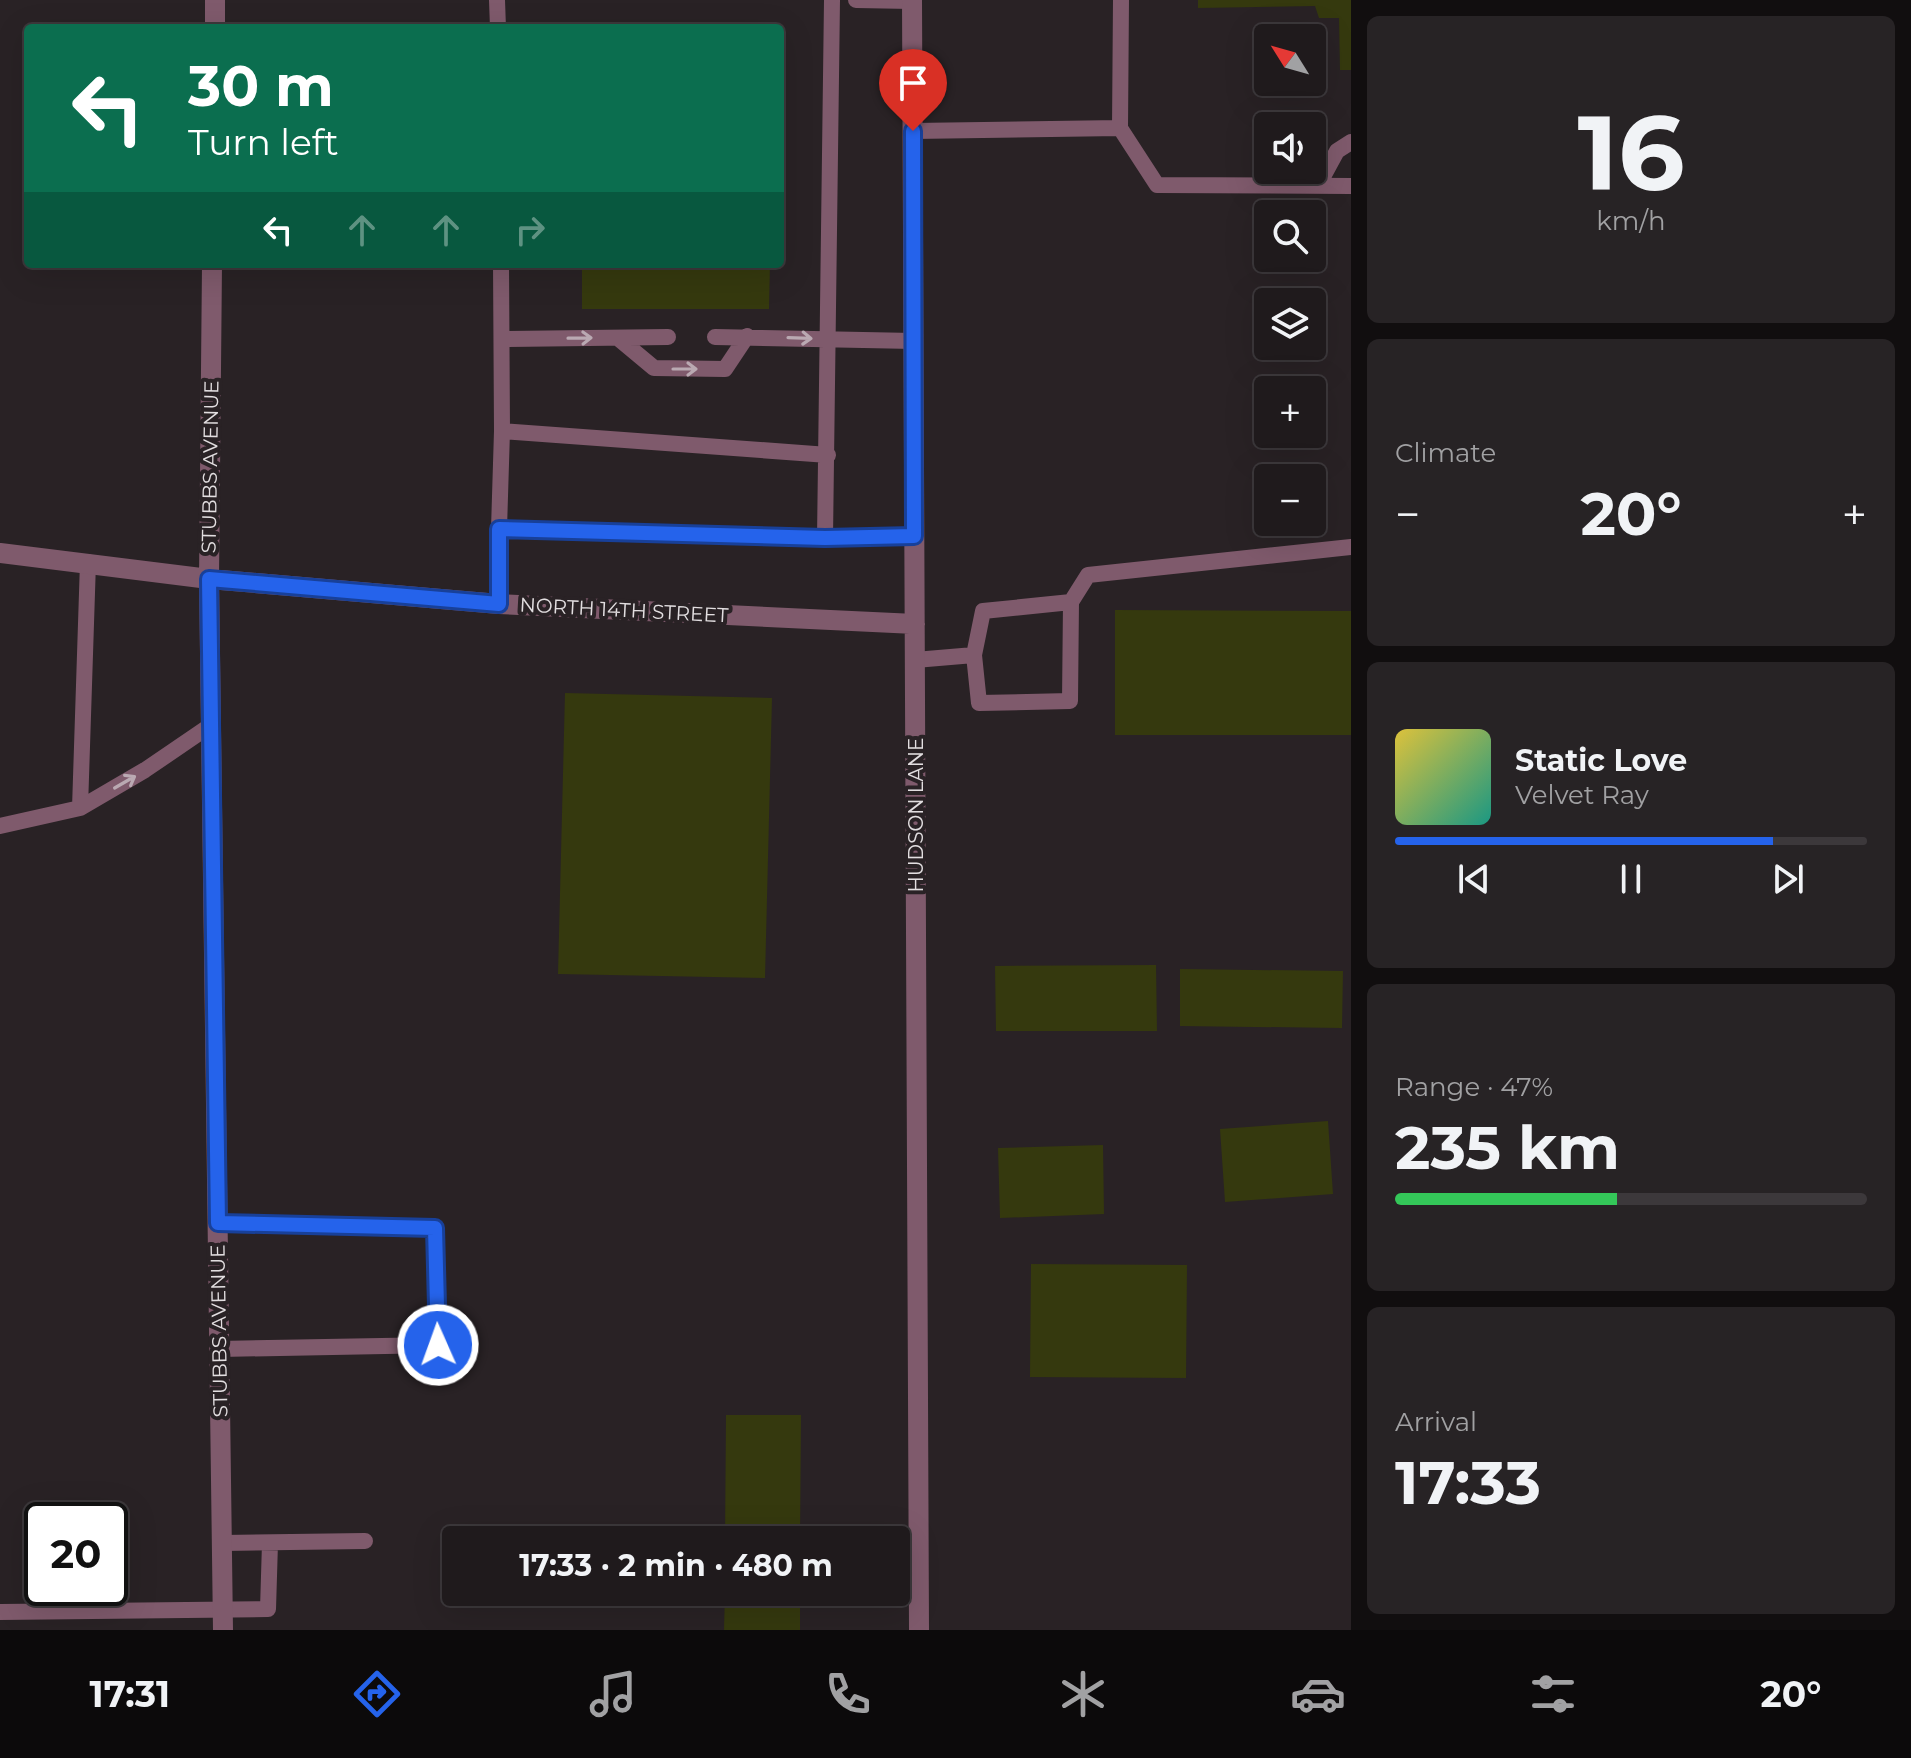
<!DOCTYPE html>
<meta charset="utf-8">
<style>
:root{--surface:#1f1a1c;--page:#272325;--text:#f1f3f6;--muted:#a1a1a3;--line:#3c383b;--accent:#2563eb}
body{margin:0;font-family:Montserrat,sans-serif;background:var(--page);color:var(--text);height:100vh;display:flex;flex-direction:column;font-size:30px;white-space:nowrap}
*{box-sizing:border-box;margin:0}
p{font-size:26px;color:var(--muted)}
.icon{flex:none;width:44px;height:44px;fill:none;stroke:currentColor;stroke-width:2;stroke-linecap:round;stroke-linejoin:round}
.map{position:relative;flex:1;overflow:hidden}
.drawer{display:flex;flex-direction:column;gap:16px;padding:16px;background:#110e0f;width:560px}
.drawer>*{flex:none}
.top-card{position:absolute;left:24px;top:24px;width:760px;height:244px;border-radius:8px;box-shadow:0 8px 32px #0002,0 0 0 2px var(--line);background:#0b6e4f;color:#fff;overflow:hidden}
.needle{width:52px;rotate:307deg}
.controls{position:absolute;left:1254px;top:24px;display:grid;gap:16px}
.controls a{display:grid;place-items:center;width:72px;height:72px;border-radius:8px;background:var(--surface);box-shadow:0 8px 32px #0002,0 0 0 2px var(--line);font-size:40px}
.speed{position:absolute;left:24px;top:1502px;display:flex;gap:16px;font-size:40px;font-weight:700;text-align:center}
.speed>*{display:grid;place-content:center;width:104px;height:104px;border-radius:50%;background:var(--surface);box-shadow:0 8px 32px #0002,0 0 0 2px var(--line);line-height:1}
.speed .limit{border:4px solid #111;border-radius:12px;background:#fff;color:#111}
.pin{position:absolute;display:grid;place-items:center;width:68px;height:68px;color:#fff;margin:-82px -34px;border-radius:50% 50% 50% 0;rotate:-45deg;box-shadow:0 0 8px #0007}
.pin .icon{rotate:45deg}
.me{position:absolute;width:88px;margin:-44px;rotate:358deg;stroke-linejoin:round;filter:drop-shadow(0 0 6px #0008)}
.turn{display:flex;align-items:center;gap:28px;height:168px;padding:0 32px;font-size:36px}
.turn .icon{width:104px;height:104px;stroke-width:2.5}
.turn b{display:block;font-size:56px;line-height:68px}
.lanes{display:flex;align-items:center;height:76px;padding:0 32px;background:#0003;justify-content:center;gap:40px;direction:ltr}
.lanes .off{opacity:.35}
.big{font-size:60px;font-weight:700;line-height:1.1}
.drawer .widget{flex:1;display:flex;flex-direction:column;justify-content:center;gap:12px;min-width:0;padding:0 28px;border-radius:12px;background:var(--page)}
.drawer .dial{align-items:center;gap:0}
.dial b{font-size:104px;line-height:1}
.song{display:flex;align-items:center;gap:24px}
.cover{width:96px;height:96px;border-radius:12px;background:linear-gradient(135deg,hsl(50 70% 55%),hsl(170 70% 35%))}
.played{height:8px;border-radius:4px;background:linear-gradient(90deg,var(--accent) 80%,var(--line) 80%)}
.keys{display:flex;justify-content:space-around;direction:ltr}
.heat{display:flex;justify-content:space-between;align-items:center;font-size:44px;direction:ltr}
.charge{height:12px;border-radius:6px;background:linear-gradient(90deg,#34c759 47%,var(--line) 0)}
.trip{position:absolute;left:442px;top:1526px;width:468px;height:80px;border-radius:8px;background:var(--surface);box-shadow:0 8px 32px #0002,0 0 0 2px var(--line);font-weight:700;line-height:80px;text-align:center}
.tabs{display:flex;height:128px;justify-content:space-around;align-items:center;background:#0c0a0b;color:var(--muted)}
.tabs .icon{width:56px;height:56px}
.tabs .active{color:var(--accent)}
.tabs b{font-size:36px;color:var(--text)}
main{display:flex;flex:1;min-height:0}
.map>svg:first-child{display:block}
.building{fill:#35390e}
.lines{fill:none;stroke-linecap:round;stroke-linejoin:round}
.service{stroke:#7f5a6c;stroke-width:16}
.minor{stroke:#7f5a6c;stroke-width:20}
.oneway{stroke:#baa9b2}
.route-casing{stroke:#184099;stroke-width:20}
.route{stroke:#2563eb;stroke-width:14}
.labels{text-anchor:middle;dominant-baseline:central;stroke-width:8;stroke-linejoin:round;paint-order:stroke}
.street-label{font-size:20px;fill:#e2dee0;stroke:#292225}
</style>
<main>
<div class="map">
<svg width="1351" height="1630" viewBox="0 0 1351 1630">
<rect width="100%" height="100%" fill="#292225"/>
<path class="building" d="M 1198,0 L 1351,0 L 1351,70 L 1340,70 L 1339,18 L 1319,18 L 1315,6 L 1198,8 Z
M 582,264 L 770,264 L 769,309 L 582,309 Z
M 1115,610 L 1351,611 L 1351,735 L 1115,735 Z
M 565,693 L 772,698 L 765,978 L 558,974 Z
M 1156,965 L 1157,1031 L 996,1031 L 995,966 Z
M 1180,969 L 1343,971 L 1342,1028 L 1180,1026 Z
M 1328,1121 L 1333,1194 L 1225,1202 L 1220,1129 Z
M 1103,1145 L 1104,1214 L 1000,1218 L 998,1148 Z
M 1031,1264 L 1187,1265 L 1186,1378 L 1030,1377 Z
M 726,1415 L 801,1415 L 800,1540 L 725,1540 Z
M 725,1592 L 800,1592 L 800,1630 L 724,1630 Z"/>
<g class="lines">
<path class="service" d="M 497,0 L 498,28
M 856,0 L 912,1
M 1120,128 L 1157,185 L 1351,186
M 913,131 L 1120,128 L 1121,0
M 1318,186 L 1337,151 L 1351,142
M 715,337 L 914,341
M 618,338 L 654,368 L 725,369 L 747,336
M 502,339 L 668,337
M 502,431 L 828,455
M 499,529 L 502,431 L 501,264
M 825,538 L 832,0
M 499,604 L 499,529 L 825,538 L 914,536
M 974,655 L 979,703 L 1070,701 L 1071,602
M 915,660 L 974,655 L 983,611 L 1071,602 L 1088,575 L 1351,547
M 80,808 L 88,562
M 0,826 L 80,808 L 145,770 L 211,725
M 218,1223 L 435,1228 L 438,1345 L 220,1349
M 223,1543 L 365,1541
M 0,1612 L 268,1609 L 270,1543"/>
<path class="minor" d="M 912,0 L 919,1630
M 215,28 L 215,0
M 212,264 L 209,579 L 223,1630
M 0,553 L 209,579 L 499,604 L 915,624"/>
</g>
<defs><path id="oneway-shaft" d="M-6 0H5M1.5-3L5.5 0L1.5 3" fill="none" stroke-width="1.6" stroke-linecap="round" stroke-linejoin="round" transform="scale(2)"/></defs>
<g class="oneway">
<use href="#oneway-shaft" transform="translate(580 338) rotate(-1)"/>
<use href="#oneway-shaft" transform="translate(800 338) rotate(2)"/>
<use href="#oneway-shaft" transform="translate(685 369)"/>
<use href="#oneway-shaft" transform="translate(125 782) rotate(-30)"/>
</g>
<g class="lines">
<defs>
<path id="route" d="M 438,1345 L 435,1228 L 218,1223 L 209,579 L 499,604 L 499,529 L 825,538 L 914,536 L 913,131"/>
</defs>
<use href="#route" class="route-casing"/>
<use href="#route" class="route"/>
</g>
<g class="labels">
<g class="street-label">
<text transform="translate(210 467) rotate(-89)">STUBBS AVENUE</text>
<text transform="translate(624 610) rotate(3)">NORTH 14TH STREET</text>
<text transform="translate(916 815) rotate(-90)">HUDSON LANE</text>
<text transform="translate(219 1331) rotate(-91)">STUBBS AVENUE</text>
</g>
</g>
</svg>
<div class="controls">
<a><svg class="needle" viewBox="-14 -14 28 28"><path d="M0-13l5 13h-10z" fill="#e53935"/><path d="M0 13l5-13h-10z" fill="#a1a1a3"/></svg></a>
<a><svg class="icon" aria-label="sound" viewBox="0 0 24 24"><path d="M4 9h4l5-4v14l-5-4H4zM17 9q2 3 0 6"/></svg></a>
<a><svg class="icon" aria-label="search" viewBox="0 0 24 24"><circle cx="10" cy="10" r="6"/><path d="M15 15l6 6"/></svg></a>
<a><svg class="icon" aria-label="layers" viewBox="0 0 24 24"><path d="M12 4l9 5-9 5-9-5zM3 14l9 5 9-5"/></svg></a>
<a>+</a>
<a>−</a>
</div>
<div class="speed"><div class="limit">20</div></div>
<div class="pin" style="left:913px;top:131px;background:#d93025"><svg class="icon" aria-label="arrive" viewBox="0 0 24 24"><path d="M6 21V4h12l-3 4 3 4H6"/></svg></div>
<svg class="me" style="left:438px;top:1345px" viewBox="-20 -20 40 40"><circle r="17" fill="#2563eb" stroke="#fff" stroke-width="3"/><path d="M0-11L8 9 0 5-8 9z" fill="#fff"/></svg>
<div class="trip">17:33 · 2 min · 480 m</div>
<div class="top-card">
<div class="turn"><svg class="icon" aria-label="left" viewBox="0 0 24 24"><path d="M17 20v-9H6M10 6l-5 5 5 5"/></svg><div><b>30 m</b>Turn left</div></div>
<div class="lanes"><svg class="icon" aria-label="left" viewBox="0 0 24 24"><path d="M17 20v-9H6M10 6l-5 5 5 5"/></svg><svg class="icon off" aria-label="ahead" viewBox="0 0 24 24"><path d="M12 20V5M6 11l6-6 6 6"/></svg><svg class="icon off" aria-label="ahead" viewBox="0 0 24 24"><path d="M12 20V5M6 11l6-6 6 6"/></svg><svg class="icon off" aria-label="right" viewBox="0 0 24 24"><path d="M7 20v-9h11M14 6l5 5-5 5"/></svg></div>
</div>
</div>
<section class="drawer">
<div class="widget dial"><b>16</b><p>km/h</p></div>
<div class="widget"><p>Climate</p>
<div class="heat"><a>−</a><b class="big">20°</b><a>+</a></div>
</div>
<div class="widget">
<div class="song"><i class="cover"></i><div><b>Static Love</b><p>Velvet Ray</p></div></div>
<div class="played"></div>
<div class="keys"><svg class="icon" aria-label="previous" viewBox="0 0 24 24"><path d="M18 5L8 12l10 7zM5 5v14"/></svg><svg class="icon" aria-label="pause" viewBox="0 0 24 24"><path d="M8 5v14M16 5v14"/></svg><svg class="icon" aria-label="next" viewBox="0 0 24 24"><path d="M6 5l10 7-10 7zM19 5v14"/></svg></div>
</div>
<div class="widget"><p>Range · 47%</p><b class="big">235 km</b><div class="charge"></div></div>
<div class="widget"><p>Arrival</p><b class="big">17:33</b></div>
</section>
</main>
<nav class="tabs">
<b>17:31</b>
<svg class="icon active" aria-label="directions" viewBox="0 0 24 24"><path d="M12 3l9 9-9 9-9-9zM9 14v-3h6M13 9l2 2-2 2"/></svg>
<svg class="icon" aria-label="music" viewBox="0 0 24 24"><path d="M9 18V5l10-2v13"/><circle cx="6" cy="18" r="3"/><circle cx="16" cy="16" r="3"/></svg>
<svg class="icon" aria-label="phone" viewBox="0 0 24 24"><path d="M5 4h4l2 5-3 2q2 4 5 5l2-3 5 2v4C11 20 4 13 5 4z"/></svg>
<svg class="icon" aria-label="climate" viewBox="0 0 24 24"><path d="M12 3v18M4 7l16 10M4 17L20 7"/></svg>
<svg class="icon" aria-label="car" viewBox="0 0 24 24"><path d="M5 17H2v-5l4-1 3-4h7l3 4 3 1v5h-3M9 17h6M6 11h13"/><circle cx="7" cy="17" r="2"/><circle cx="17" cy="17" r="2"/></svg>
<svg class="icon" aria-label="filters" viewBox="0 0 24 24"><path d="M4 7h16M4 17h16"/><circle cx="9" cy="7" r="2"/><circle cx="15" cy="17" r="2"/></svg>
<b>20°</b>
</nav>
